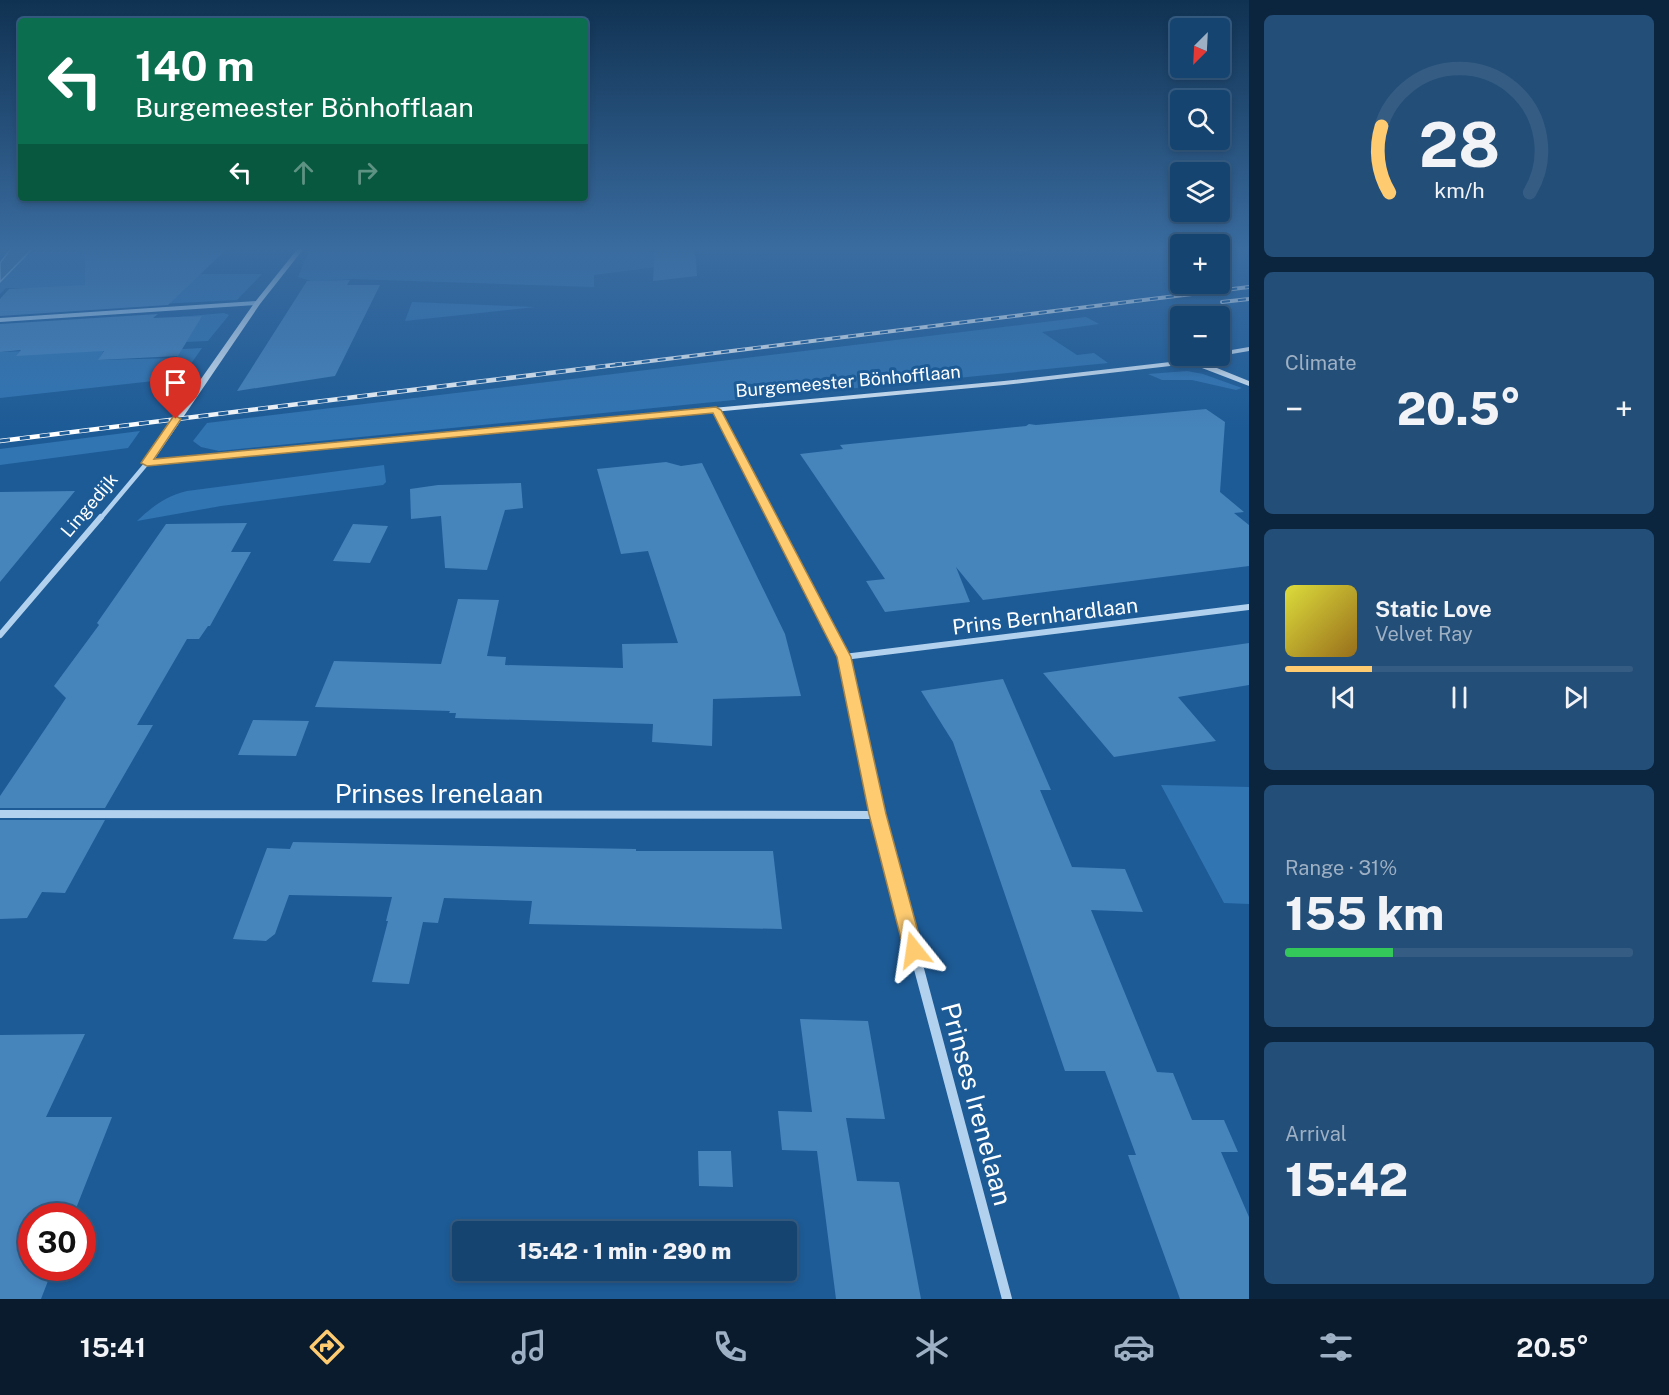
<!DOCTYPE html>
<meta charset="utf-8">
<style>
:root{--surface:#164470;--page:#234e78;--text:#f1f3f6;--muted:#9eb0c3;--line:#355c83;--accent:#fecb70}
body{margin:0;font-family:"Public Sans",sans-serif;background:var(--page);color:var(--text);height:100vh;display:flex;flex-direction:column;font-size:22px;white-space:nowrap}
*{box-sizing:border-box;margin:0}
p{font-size:20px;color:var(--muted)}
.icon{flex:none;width:33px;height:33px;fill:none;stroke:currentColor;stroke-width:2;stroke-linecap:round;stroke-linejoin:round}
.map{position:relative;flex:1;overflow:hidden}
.side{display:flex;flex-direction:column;gap:15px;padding:15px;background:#0c253e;width:420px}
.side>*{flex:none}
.hud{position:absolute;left:18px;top:18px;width:570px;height:183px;border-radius:6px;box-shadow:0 3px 9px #0003,0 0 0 2px var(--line);background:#0b6e4f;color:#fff;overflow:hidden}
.needle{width:39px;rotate:204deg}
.buttons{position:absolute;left:1170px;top:18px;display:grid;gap:12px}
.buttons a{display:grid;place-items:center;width:60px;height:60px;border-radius:6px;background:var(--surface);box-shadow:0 3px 9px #0003,0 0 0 2px var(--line);font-size:30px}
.speed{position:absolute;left:18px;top:1203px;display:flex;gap:12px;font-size:30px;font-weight:700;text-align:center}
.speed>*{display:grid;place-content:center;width:78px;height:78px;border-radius:50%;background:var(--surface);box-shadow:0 3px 9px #0003,0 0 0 2px var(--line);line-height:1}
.speed .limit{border:9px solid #d22;background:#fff;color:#111}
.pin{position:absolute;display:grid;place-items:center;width:51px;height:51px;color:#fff;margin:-62px -26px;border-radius:50% 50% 50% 0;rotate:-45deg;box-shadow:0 0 6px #0007}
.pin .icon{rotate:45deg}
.me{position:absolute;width:66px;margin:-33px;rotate:345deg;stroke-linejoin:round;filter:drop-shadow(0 0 4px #0008)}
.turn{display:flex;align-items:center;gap:21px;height:126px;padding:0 18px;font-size:27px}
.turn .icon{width:78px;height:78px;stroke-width:2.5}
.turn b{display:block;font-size:42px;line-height:51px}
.lanes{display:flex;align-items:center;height:57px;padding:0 18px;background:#0003;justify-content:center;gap:30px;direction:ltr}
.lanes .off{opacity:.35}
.big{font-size:45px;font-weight:800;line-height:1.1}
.side .widget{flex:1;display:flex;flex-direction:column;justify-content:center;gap:9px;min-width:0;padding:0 21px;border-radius:9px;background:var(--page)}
.side .dial{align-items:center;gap:0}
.dial svg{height:156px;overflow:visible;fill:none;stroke:var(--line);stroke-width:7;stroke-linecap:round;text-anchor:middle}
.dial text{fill:var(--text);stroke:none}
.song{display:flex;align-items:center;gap:18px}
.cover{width:72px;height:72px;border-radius:9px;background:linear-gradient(135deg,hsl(60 70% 55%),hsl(40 70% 35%))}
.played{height:6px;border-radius:3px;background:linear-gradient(90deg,var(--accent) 25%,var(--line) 25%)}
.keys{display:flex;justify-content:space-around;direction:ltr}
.heat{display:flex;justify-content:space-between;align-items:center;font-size:33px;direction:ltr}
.charge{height:9px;border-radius:4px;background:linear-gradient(90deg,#34c759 31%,var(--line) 0)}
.trip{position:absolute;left:452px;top:1221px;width:345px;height:60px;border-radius:6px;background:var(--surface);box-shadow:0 3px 9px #0003,0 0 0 2px var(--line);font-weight:800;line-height:60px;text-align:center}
.dock{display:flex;height:96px;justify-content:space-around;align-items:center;background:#091b2d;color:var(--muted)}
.dock .icon{width:42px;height:42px}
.dock .active{color:var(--accent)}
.dock b{font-size:27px;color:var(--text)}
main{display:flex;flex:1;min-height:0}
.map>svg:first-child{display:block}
.green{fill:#3175b3}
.water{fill:#47719b;stroke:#a4cdf1;stroke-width:1.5}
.building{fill:#4684bc}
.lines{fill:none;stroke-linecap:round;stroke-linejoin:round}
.street-far4{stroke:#b1d1ef;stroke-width:4}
.street-far3{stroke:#b1d1ef;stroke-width:4.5}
.street-far2{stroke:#b1d1ef;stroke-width:6}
.street-far1{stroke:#b1d1ef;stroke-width:8}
.street{stroke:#b1d1ef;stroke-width:10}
.secondary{fill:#deedfb;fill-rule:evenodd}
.rail-far1-casing{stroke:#fff;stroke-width:4}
.rail-casing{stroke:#fff;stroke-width:4.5}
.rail-far1{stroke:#1d5b96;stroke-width:2;stroke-dasharray:8;stroke-linecap:butt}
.rail{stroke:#1d5b96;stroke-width:3;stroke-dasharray:10;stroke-linecap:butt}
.route{fill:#fecb70;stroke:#a58449;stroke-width:1.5}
.labels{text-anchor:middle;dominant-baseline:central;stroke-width:6;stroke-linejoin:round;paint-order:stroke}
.far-street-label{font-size:18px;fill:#fff;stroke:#1d5b96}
.street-label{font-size:21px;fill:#fff;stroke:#1d5b96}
.near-street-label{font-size:26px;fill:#fff;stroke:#1d5b96}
</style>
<main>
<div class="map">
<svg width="1249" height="1299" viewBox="0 0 1249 1299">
<rect width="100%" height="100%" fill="#1d5b96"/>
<path class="green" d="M 34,247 L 151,247 L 97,290 L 6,288 L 0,294 L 0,282 Z
M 313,247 L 659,247 L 657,267 L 594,275 L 594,287 L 353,279 L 311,281 L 298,277 L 309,251 Z
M 189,274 L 262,274 L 237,300 L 160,304 Z
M 412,302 L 535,307 L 405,321 Z
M 224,313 L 229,315 L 208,341 L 186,342 L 201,316 L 167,318 Z
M 1086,317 L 1099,324 L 1042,332 L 1077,355 L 1094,353 L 1108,363 L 219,451 L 201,447 L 193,441 L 207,423 Z
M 105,348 L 99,360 L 176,358 L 182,349 L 202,348 L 181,378 L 0,398 L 0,352 Z
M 1187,371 L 1203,374 L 1242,388 L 1236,390 L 1192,380 L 1162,380 L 1148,374 Z
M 140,431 L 128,448 L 0,465 L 0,449 Z
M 384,465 L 386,482 L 383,485 L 221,506 L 137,521 C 153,506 166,496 187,491 Z
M 1161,785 L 1249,787 L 1249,904 L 1224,903 Z"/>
<path class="water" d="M 12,247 L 34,247 L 0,282 L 0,263 Z"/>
<path class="building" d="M 85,247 L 229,247 L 168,305 L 0,316 L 0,299 L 9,289 L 85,285 Z
M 655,247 L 695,247 L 697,276 L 653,281 Z
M 350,280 L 347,285 L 380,285 L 335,376 L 237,391 L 307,281 Z
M 158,314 L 153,318 L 202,316 L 178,356 L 98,360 L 104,351 L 16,356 L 21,350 L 0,352 L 0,324 Z
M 1206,409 L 1225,422 L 1220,492 L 1244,512 L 1234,513 L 1249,525 L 1249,566 L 983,600 L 956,567 L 970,602 L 885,612 L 866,581 L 885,579 L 800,454 L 843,449 L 840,445 L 1026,426 L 1029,424 L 1036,425 Z
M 666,462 L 681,466 L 702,463 L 785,634 L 801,696 L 713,699 L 712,746 L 652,742 L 653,724 L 455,718 L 456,713 L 449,713 L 450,711 L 315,707 L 334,661 L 441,664 L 458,599 L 499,600 L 487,656 L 506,657 L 505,665 L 623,668 L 622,644 L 678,643 L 648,551 L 621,554 L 597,469 Z
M 521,483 L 523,508 L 505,510 L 487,570 L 445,568 L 441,516 L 411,519 L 410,489 L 438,485 Z
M 75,491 L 0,582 L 0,492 Z
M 247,523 L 231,552 L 251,552 L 210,626 L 208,626 L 199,639 L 187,639 L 137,725 L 153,725 L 105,808 L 0,808 L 0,796 L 66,698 L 54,686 L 99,625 L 97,623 L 166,524 Z
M 353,524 L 388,526 L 370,563 L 333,561 Z
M 1249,643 L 1249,685 L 1178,697 L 1216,741 L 1114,757 L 1043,673 Z
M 1003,679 L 1051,790 L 1040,790 L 1072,867 L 1125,869 L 1143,912 L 1091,910 L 1157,1072 L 1173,1073 L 1192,1120 L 1224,1120 L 1238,1152 L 1221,1152 L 1249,1217 L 1249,1299 L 1180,1299 L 1128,1155 L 1136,1155 L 1105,1071 L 1065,1071 L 953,742 L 921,691 Z
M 253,720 L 309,721 L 296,756 L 238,755 Z
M 0,820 L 105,820 L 65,893 L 42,892 L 27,918 L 0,919 Z
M 293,842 L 636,849 L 636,851 L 773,851 L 782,929 L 529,924 L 532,901 L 444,898 L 438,923 L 423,922 L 409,984 L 372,982 L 388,921 L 386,921 L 392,897 L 289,895 L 275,934 L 266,941 L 233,939 L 267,848 L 290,849 Z
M 800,1019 L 868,1021 L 885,1119 L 846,1118 L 857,1181 L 899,1182 L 921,1299 L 836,1299 L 817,1151 L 782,1150 L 778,1111 L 812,1112 Z
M 85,1034 L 46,1117 L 112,1117 L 73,1216 L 32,1216 L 32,1268 L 53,1268 L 41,1299 L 0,1299 L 0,1035 Z
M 698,1151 L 731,1151 L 733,1187 L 699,1186 Z"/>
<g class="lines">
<path class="street-far4" d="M 991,247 L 1022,249 L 1040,247
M 0,320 L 257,303"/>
<path class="street-far3" d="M 716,410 L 772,519
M 100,519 L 147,463"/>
<path class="street-far2" d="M 771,517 L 844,657 L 857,716
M 0,635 L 101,517
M 844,657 L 1249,607"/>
<path class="street-far1" d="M 856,714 L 878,815 L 919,971
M 0,814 L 878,815"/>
<path class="street" d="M 919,969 L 1007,1299"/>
<path class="secondary" d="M 299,247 L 305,247 L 260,304 L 154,460 L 1004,381 L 1179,361 L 1189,362 L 1190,357 L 1216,356 L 1197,361 L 1197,363 L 1207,364 L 1249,381 L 1249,386 L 1202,368 L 1179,365 L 1004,385 L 144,465 L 142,463 L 255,302 Z
M 1249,347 L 1249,351 L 1220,356 L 1217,356 L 1220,356 L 1220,352 Z"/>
<defs>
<path id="rail-far1" d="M 1222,302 L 1249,299
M 610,366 L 1249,287"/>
<path id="rail" d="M 0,441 L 622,364"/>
</defs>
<use href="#rail-far1" class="rail-far1-casing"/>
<use href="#rail" class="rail-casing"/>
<use href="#rail-far1" class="rail-far1"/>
<use href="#rail" class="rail"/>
</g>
<linearGradient id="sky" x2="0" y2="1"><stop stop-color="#103252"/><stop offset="0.58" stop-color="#3a6ca0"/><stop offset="1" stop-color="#3a6ca0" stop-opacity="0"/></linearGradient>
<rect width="1249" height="429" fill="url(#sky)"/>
<path class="route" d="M 716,407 L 721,410 L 851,657 L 886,814 L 923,950 L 920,956 L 914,959 L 907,956 L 904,950 L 869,814 L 837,657 L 713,413 L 147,466 L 141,463 L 173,417 L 176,416 L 181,419 L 154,459 Z"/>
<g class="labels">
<g class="far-street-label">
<text transform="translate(848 381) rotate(-5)">Burgemeester Bönhofflaan</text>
<text transform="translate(89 505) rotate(-50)">Lingedijk</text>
</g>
<g class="street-label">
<text transform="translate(1045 616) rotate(-7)">Prins Bernhardlaan</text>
</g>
<g class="near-street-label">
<text x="439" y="793">Prinses Irenelaan</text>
<text transform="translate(977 1104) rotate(75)">Prinses Irenelaan</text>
</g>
</g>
</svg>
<div class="buttons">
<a><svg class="needle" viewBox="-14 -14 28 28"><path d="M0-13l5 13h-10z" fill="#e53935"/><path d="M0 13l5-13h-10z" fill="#9eb0c3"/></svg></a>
<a><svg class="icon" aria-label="search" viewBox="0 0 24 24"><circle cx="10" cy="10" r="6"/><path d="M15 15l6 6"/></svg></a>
<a><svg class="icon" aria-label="layers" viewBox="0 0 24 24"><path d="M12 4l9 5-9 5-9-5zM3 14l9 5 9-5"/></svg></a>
<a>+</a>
<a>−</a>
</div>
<div class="speed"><div class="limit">30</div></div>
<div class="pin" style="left:176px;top:419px;background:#d93025"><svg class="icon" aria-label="arrive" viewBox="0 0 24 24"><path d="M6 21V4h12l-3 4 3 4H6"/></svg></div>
<svg class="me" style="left:914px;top:950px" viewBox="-20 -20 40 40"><path d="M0-17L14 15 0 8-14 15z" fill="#fecb70" stroke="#fff" stroke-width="4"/></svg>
<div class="trip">15:42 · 1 min · 290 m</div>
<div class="hud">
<div class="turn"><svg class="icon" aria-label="left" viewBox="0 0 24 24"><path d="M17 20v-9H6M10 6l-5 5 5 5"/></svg><div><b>140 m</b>Burgemeester Bönhofflaan</div></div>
<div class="lanes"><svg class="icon" aria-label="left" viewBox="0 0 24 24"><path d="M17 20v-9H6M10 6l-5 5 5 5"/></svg><svg class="icon off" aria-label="ahead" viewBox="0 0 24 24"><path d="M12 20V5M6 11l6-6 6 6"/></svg><svg class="icon off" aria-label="right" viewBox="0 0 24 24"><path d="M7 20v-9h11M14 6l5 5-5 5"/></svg></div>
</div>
</div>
<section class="side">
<div class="widget dial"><svg viewBox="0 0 100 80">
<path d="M14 69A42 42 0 1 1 86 69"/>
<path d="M14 69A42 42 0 0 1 10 35" stroke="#fecb70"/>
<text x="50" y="56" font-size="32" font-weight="700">28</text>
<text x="50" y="72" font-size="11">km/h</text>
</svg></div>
<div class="widget"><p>Climate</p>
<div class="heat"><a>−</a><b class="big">20.5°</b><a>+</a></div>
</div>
<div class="widget">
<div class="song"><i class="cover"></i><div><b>Static Love</b><p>Velvet Ray</p></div></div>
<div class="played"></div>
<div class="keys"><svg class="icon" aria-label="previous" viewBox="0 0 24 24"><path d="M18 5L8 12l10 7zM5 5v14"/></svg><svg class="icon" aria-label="pause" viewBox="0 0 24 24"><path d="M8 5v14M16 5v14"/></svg><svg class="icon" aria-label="next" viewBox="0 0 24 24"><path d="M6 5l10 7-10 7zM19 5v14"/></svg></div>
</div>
<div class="widget"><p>Range · 31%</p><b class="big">155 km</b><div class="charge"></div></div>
<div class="widget"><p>Arrival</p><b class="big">15:42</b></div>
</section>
</main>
<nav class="dock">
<b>15:41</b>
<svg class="icon active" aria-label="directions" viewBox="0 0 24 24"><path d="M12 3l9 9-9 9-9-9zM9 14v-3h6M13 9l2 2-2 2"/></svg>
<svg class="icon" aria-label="music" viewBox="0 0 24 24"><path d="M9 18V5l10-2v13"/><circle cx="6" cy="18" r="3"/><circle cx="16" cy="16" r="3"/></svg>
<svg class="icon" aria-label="phone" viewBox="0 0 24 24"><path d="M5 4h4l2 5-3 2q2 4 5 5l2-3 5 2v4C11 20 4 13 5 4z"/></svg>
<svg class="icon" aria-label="climate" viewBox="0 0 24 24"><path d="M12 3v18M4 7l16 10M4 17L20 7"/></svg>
<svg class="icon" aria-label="car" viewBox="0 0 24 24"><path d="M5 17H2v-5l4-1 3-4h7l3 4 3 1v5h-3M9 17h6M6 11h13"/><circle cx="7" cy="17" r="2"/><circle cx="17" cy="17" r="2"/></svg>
<svg class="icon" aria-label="filters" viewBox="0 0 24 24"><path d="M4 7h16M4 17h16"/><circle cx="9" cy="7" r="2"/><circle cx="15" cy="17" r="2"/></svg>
<b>20.5°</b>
</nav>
